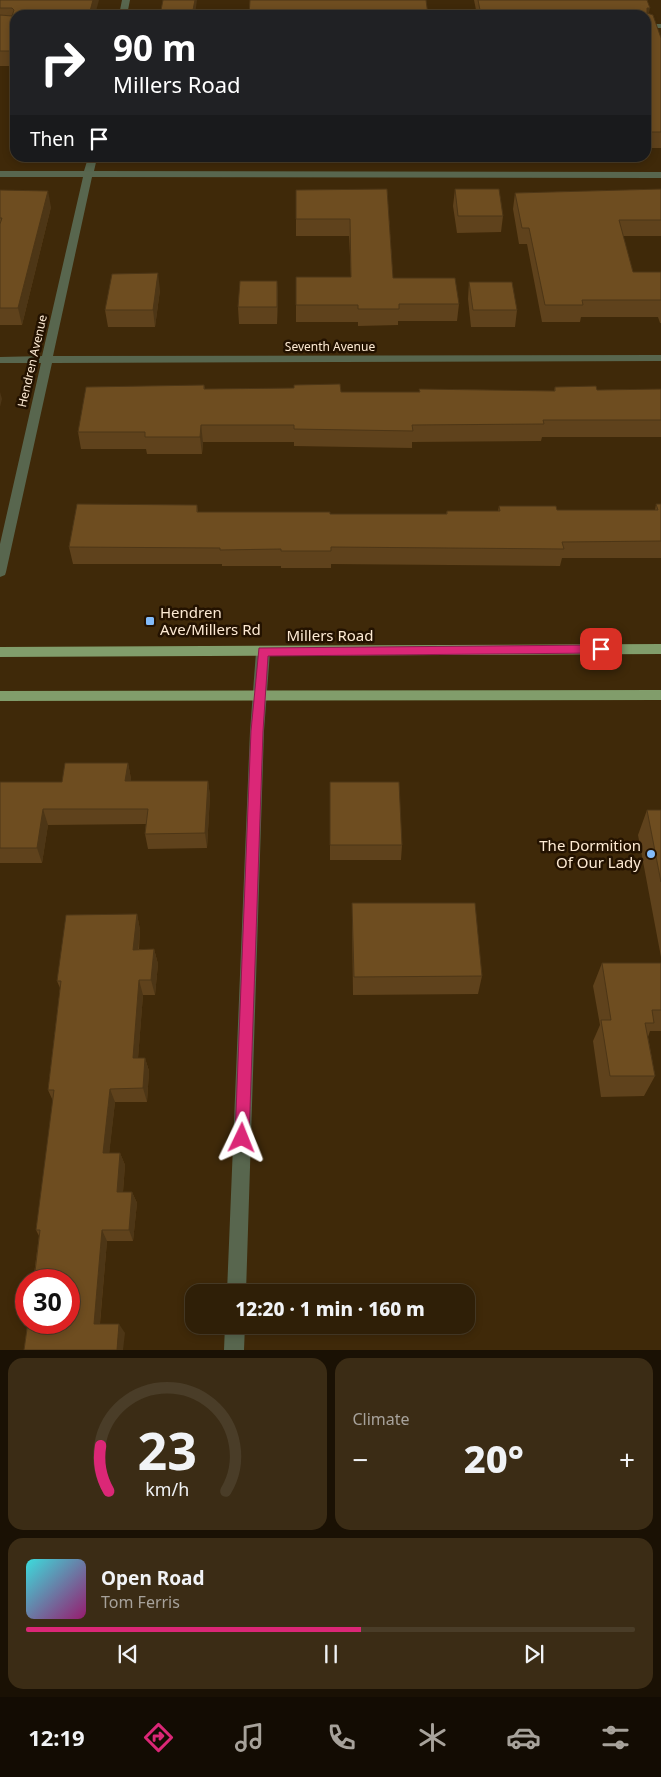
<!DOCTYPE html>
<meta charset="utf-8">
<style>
:root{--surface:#2f1f07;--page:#3b2c15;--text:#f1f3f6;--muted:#a7a29b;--line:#4a3d28;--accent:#db2777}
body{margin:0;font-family:"Noto Sans",sans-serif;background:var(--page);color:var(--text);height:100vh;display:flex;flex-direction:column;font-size:19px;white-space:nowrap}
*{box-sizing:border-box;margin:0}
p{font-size:16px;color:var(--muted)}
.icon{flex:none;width:28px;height:28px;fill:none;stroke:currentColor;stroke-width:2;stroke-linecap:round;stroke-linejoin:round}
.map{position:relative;height:1350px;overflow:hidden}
.details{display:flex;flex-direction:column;gap:8px;padding:8px;background:#1a1104;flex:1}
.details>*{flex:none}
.top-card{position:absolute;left:10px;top:10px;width:641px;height:152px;border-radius:15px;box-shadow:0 2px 8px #0003,0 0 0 1px var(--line);background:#202124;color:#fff;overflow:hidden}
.speed{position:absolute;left:15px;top:1269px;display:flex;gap:10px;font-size:25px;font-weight:700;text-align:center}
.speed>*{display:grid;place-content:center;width:65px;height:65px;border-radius:50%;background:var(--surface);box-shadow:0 2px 8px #0003,0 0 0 1px var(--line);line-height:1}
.speed .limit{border:8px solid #d22;background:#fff;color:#111}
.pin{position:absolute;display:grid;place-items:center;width:42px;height:42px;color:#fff;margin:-21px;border-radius:10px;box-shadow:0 2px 8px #0006}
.me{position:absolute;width:55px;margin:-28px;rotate:2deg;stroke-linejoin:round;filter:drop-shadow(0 0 4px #0008)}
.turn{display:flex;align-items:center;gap:18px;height:105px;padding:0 20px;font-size:22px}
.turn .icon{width:65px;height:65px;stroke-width:2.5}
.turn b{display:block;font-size:35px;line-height:42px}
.then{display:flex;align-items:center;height:48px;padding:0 20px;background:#0003;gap:10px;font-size:19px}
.big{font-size:38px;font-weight:800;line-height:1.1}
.details .widget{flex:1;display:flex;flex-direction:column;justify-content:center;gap:8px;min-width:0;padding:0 18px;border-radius:15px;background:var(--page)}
.details .dial{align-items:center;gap:0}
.dial svg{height:130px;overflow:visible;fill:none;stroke:var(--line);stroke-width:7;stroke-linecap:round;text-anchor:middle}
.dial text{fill:var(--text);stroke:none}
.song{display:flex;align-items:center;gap:15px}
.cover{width:60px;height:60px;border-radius:8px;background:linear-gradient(135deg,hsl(180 70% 55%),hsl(320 70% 35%))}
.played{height:5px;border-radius:2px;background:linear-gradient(90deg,var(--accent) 55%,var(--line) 55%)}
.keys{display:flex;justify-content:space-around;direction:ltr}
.heat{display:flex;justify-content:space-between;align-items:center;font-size:28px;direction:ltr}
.details .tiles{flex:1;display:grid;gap:8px;grid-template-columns:1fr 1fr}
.widget:last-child{grid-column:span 2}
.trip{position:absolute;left:185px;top:1284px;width:290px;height:50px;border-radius:15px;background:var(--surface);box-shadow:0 2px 8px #0003,0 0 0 1px var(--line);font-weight:800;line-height:50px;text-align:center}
.tab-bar{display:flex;height:80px;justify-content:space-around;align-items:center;background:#130c03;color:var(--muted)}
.tab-bar .icon{width:35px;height:35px}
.tab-bar .current{color:var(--accent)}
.tab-bar b{font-size:22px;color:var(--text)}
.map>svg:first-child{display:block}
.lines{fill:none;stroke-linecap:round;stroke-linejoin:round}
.minor{fill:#58664e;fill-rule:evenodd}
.primary{fill:#819d6b;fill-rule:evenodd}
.wall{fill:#5f421c}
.shaded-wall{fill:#4d3616}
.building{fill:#6e4d20;stroke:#4d3616}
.route{fill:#db2777;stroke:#8e194d}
.poi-dot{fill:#83bcfb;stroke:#231200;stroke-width:2}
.labels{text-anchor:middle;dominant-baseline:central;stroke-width:5;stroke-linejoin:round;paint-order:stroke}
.far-street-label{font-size:12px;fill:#feebd4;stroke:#231200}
.poi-label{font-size:15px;fill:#feebd4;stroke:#231200;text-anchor:start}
.street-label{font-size:15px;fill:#feebd4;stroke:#231200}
</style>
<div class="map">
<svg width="661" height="1350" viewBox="0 0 661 1350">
<rect width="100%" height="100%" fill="#3f2909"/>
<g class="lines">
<path class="minor" d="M 122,0 L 130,0 L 127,15 L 119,15 Z
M 646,24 L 661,24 L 661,28 L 646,28 Z
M 88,158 L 97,158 L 94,171 L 661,172 L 661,178 L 92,177 L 53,356 L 661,355 L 661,361 L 52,363 L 6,572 L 5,575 L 0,577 L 0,544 L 41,363 L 0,363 L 0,357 L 42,356 L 83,177 L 0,177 L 0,171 L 84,171 Z
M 263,647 L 268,648 L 270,652 L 264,731 L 246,1292 L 227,1292 L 250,731 L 256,652 L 258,648 Z
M 225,1325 L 245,1325 L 244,1350 L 224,1350 Z"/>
<path class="primary" d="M 661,644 L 661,654 L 0,657 L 0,647 Z
M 661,690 L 661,700 L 0,701 L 0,691 Z"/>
</g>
<path class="wall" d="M 0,0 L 99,0 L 15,15 L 15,66 L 0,66 Z
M 474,0 L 647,0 L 649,14 L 661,38 L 661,148 L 646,148 L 646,15 L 477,15 Z
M 387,189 L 393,278 L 459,304 L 457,321 L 398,321 L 398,325 L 358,326 L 358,322 L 296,322 L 296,305 L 351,277 L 349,236 L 296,236 L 296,219 Z
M 455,189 L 503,216 L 501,232 L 457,233 L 453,206 Z
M 661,189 L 661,236 L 623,236 L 633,272 L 661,272 L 661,323 L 660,323 L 658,317 L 581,317 L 580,322 L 542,322 L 527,244 L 519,244 L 513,209 L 515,193 Z
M 0,190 L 51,207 L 22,325 L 0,325 Z
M 277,281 L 278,297 L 277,324 L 239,324 L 238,307 Z
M 469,282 L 517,310 L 515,327 L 471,327 L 468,299 Z
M 160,290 L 155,327 L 108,327 L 105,310 Z
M 204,385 L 205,389 L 341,392 L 419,392 L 419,389 L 554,391 L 555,387 L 597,390 L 661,389 L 661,437 L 542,437 L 541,441 L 412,442 L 412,448 L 294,446 L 294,442 L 203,442 L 202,454 L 147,454 L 146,449 L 81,449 L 78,432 Z
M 656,504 L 661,504 L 661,558 L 562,558 L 560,566 L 331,564 L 331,568 L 281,568 L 281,566 L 222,566 L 222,564 L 73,564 L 69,547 L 197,505 L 198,512 L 330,514 L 446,514 L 447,511 L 498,511 L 499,506 L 557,510 L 655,510 Z
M 128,763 L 131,779 L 131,781 L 208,781 L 210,796 L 207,848 L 148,849 L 145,834 L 146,824 L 48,825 L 42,863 L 0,863 L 0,782 L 62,782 Z
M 330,782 L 402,845 L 401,860 L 330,860 Z
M 647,810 L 661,810 L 661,957 L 638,835 Z
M 352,903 L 482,976 L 478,994 L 353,995 L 352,923 Z
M 137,914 L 140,930 L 139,949 L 154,949 L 158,964 L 155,995 L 143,995 L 138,1058 L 145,1058 L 149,1071 L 147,1102 L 115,1102 L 109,1153 L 120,1153 L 125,1165 L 123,1192 L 132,1192 L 137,1203 L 133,1241 L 107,1241 L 100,1324 L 125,1333 L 24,1350 L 39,1236 L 36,1230 L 53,1101 L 48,1090 L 60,988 L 57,981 Z
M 602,963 L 661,963 L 661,1031 L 650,1031 L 648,1037 L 655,1076 L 644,1096 L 601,1097 L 593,1041 L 600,1025 L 593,986 Z"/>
<path class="shaded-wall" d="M 93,0 L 99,0 L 95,15 L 89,15 Z
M 195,0 L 197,0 L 195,15 L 192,15 Z
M 647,8 L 650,8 L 647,22 L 646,22 Z
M 48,191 L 51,207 L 22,325 L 18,308 Z
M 158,273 L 160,290 L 155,327 L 153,310 Z
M 277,281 L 278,297 L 277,324 Z
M 0,392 L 2,399 L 0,407 Z
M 201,425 L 203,442 L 202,454 L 200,437 Z
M 128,763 L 131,779 L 129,796 L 125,781 Z
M 208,781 L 210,796 L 207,848 L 205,833 Z
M 43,809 L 48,825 L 42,863 L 37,848 Z
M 137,914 L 140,930 L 137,965 L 133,950 Z
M 154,949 L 158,964 L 155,995 L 151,980 Z
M 139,980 L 143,995 L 137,1071 L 133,1058 Z
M 145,1058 L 149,1071 L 147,1102 L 143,1088 Z
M 110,1089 L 115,1102 L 108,1165 L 103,1153 Z
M 120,1153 L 125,1165 L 122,1204 L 117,1192 Z
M 132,1192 L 137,1203 L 133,1241 L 129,1230 Z
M 102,1230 L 107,1241 L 99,1333 L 94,1324 Z
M 119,1324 L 125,1333 L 123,1350 L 117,1350 Z"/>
<path class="building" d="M 0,0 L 93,0 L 89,15 L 15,15 L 15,51 L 0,51 L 0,15 L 12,16 L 14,10 L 12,8 L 0,8 Z
M 163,0 L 195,0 L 192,15 L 160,15 Z
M 250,0 L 426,0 L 428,15 L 249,15 Z
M 478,0 L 647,0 L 650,8 L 647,8 L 647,13 L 653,15 L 661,38 L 661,132 L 646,132 L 646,15 L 481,15 Z
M 387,189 L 393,278 L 455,278 L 459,304 L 399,304 L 399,309 L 358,309 L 358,305 L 296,305 L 296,277 L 351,277 L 350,219 L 296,219 L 296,190 Z
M 455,189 L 499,189 L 503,216 L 458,216 Z
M 661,189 L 661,220 L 619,220 L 633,272 L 661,272 L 661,300 L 582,300 L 583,305 L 545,305 L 529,228 L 522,228 L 515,193 Z
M 0,190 L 48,191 L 18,308 L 0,308 L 0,224 L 2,218 L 0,218 Z
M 158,273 L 153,310 L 105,310 L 112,274 Z
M 240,281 L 277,281 L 277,307 L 238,307 Z
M 469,282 L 512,282 L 517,310 L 473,310 Z
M 340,384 L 341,392 L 420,392 L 419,389 L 555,391 L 555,387 L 596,386 L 597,390 L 661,389 L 661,420 L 543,420 L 544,424 L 412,425 L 413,431 L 294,429 L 294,425 L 201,425 L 200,437 L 145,437 L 145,432 L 78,432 L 86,387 L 204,385 L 204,389 L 294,388 L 294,385 Z
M 77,504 L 197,505 L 197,512 L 330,512 L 330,514 L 447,514 L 447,511 L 500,511 L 499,506 L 556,506 L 557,510 L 658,510 L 656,504 L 661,504 L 661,541 L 562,542 L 564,549 L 331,547 L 331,551 L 281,551 L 281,549 L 220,550 L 220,548 L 69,547 Z
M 65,763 L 128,763 L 125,781 L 208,781 L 205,833 L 145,834 L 148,809 L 43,809 L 37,848 L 0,848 L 0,782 L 62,782 Z
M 330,782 L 399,782 L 402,845 L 330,845 Z
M 647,810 L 661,810 L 661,882 Z
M 352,903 L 475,903 L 482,976 L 354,977 Z
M 137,914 L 133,950 L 154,949 L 151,980 L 139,980 L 133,1058 L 145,1058 L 143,1088 L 110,1089 L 103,1153 L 120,1153 L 117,1192 L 132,1192 L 129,1230 L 102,1230 L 94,1324 L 119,1324 L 117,1350 L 24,1350 L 28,1322 L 69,1322 L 69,1280 L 34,1280 L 40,1230 L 36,1230 L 54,1090 L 48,1090 L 61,981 L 57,981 L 66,915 Z
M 602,963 L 661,963 L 661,1010 L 652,1010 L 654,1023 L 645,1023 L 655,1076 L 610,1076 L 601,1020 L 611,1020 Z"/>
<path class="route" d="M 601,645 L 607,649 L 601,653 L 268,656 L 263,731 L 249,1138 L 247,1143 L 242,1145 L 237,1143 L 235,1138 L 251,731 L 259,648 Z"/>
<g class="poi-dot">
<rect x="145" y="616" width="10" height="10" rx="2.5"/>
<circle cx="651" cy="854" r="5"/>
</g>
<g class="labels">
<g class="far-street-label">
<text x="330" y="346">Seventh Avenue</text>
<text transform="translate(32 361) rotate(-77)">Hendren Avenue</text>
</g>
<g class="poi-label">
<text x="160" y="612">Hendren<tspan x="160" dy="17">Ave/Millers Rd</tspan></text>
<text x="641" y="845" text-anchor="end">The Dormition<tspan x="641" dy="17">Of Our Lady</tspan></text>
</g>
<g class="street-label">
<text x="330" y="635">Millers Road</text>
</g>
</g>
</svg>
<div class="speed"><div class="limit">30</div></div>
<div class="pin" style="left:601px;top:649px;background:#d93025"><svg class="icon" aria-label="arrive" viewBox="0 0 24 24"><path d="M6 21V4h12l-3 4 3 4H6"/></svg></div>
<svg class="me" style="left:242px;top:1138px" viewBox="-20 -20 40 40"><path d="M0-17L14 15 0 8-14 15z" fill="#db2777" stroke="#fff" stroke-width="4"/></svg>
<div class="trip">12:20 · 1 min · 160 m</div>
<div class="top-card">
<div class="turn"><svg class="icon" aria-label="right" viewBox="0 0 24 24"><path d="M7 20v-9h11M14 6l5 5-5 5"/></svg><div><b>90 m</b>Millers Road</div></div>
<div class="then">Then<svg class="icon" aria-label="arrive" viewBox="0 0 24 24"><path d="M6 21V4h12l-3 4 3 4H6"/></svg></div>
</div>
</div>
<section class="details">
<div class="tiles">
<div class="widget dial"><svg viewBox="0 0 100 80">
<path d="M14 69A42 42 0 1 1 86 69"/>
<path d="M14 69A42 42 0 0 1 9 41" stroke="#db2777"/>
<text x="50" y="56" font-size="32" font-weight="700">23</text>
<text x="50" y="72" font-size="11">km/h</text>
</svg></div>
<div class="widget"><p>Climate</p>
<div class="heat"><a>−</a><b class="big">20°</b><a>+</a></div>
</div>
<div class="widget">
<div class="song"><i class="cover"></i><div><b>Open Road</b><p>Tom Ferris</p></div></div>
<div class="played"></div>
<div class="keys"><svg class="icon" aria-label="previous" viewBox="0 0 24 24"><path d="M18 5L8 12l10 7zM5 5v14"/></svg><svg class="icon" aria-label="pause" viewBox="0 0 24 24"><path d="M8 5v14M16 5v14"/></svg><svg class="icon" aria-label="next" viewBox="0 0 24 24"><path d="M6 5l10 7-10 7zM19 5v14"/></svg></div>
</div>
</div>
</section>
<nav class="tab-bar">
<b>12:19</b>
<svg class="icon current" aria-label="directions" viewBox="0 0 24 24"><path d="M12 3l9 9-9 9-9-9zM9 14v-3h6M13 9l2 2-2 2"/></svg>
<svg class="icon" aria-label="music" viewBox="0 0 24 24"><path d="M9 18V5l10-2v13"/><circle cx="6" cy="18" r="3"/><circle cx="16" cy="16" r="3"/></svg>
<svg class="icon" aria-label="phone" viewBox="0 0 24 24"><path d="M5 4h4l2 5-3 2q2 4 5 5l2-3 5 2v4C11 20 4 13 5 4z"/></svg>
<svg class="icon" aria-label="climate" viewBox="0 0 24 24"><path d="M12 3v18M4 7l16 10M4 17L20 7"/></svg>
<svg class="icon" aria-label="car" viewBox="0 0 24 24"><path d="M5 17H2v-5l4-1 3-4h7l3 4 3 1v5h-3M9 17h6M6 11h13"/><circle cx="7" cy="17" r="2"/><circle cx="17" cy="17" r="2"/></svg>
<svg class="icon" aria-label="filters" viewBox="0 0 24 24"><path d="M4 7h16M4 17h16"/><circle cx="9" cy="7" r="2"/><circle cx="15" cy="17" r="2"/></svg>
</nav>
